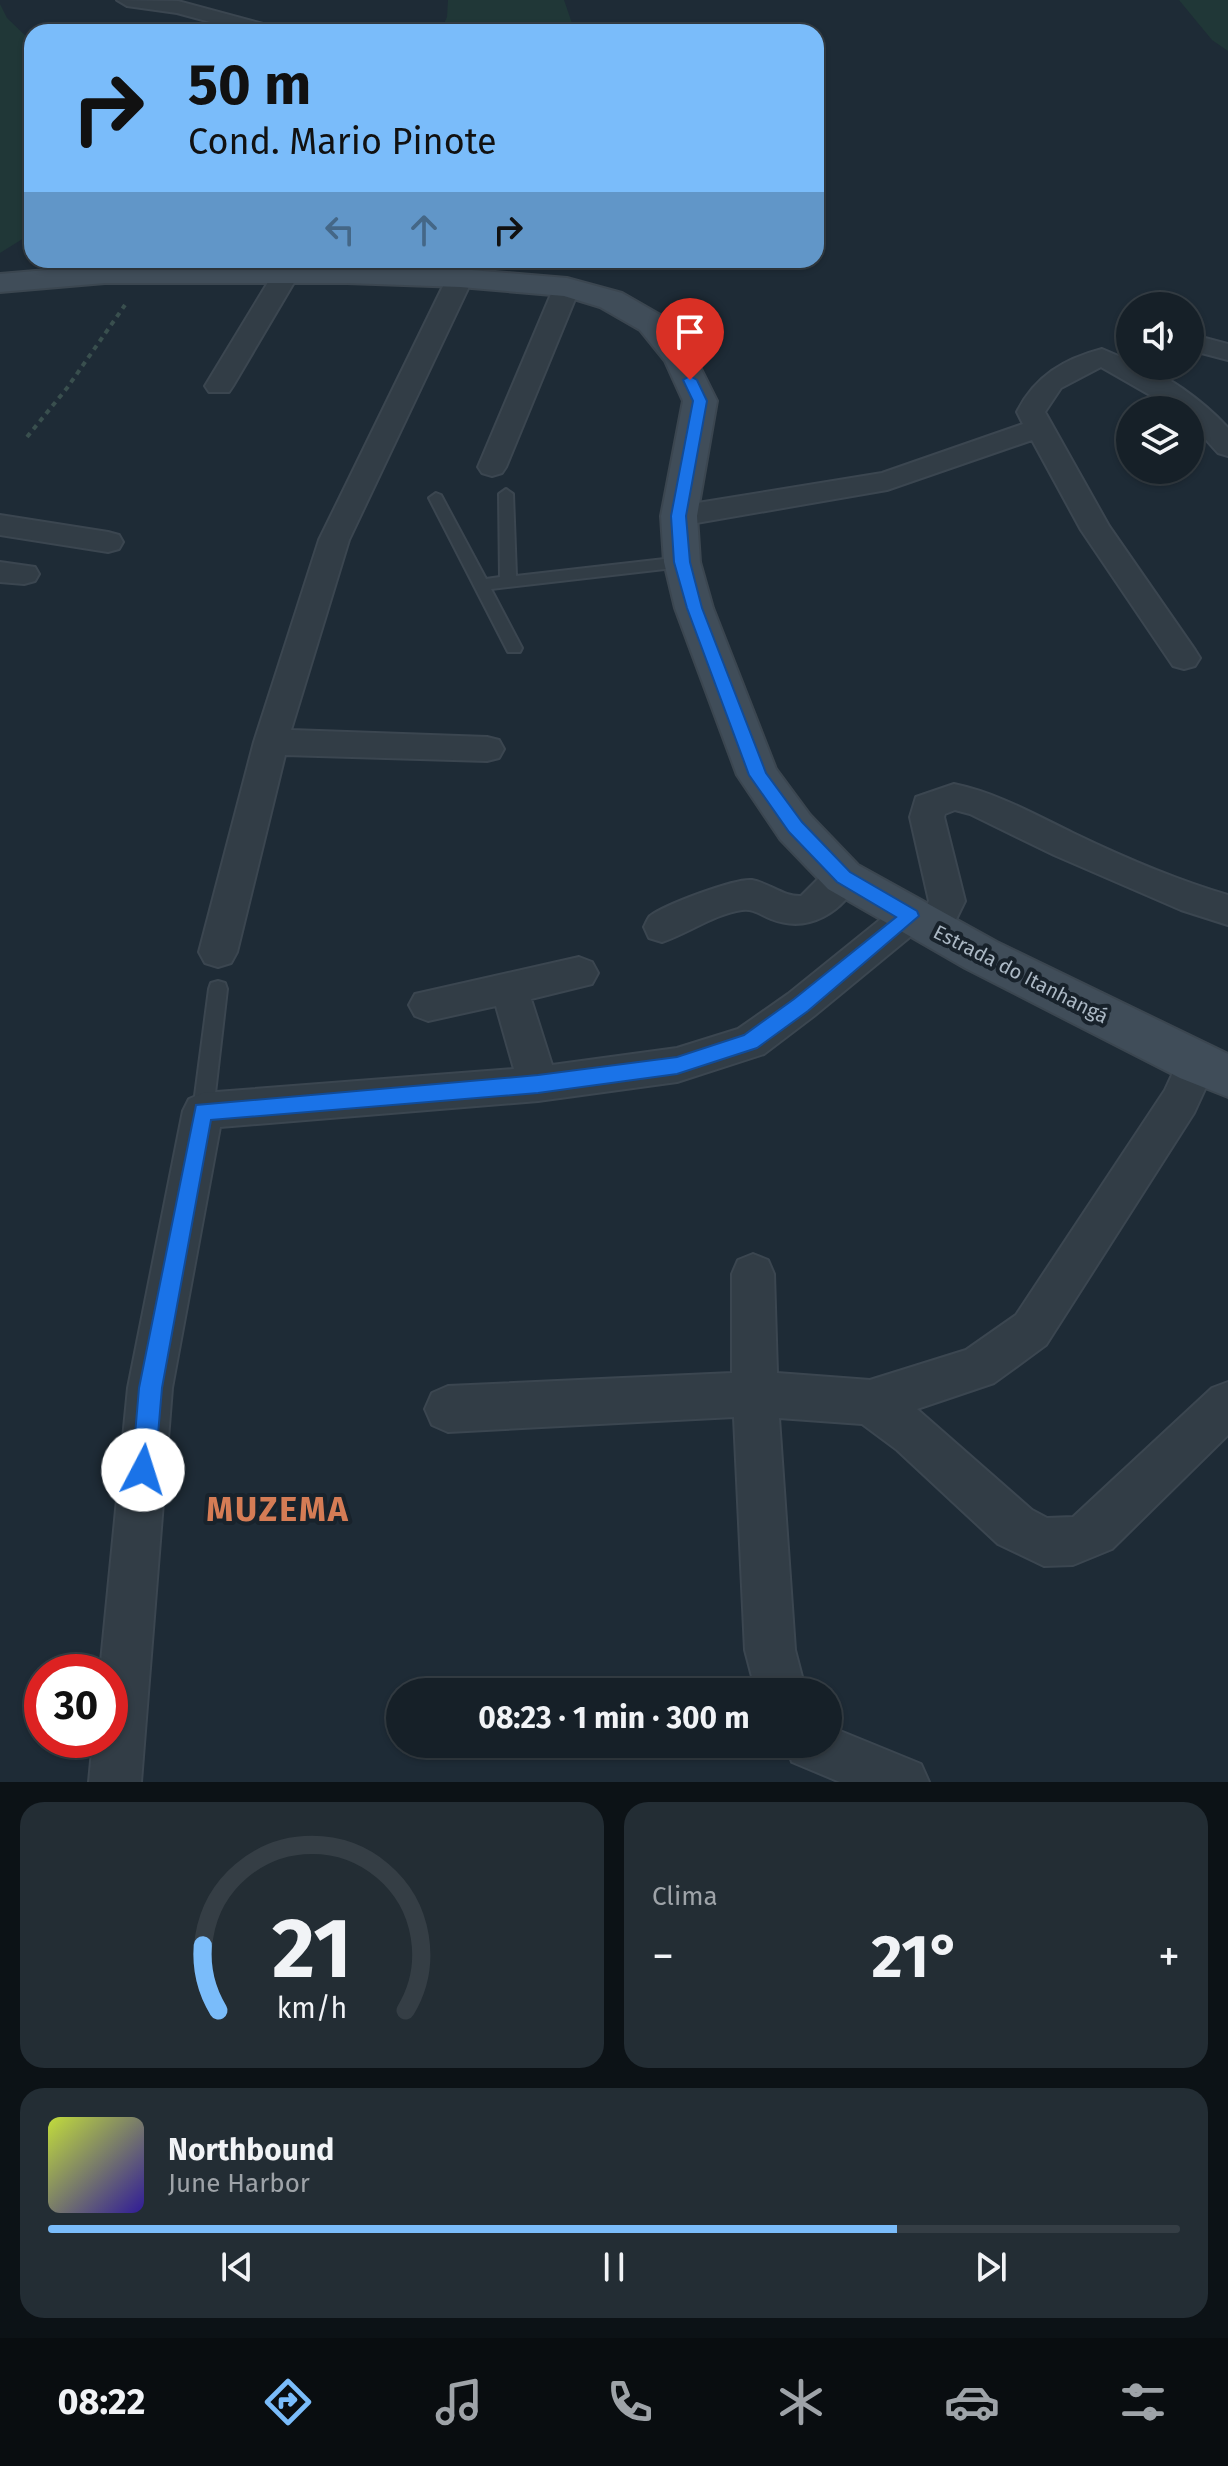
<!DOCTYPE html>
<html lang="pt">
<meta charset="utf-8">
<style>
:root{--surface:#162028;--page:#232d34;--text:#f1f3f6;--muted:#9ea3a8;--line:#353e45;--accent:#7abcfa}
body{margin:0;font-family:"Fira Sans",sans-serif;background:var(--page);color:var(--text);height:100vh;display:flex;flex-direction:column;font-size:30px;white-space:nowrap}
*{box-sizing:border-box;margin:0}
p{font-size:26px;color:var(--muted)}
.icon{flex:none;width:44px;height:44px;fill:none;stroke:currentColor;stroke-width:2;stroke-linecap:round;stroke-linejoin:round}
.map{position:relative;height:1782px;overflow:hidden}
.panel{display:flex;flex-direction:column;gap:20px;padding:20px;background:#0c1216;flex:1}
.panel>*{flex:none}
.banner{position:absolute;left:24px;top:24px;width:800px;height:244px;border-radius:24px;box-shadow:0 2px 6px #0004,0 0 0 2px var(--line);background:#7abcfa;color:#111;overflow:hidden}
.controls{position:absolute;left:1116px;top:292px;display:grid;gap:16px}
.controls a{display:grid;place-items:center;width:88px;height:88px;border-radius:50%;background:var(--surface);box-shadow:0 2px 6px #0004,0 0 0 2px var(--line);font-size:40px}
.speed{position:absolute;left:24px;top:1654px;display:flex;gap:16px;font-size:40px;font-weight:700;text-align:center}
.speed>*{display:grid;place-content:center;width:104px;height:104px;border-radius:50%;background:var(--surface);box-shadow:0 2px 6px #0004,0 0 0 2px var(--line);line-height:1}
.speed .limit{border:12px solid #d22;background:#fff;color:#111}
.pin{position:absolute;display:grid;place-items:center;width:68px;height:68px;color:#fff;margin:-82px -34px;border-radius:50% 50% 50% 0;rotate:-45deg;box-shadow:0 0 8px #0007}
.pin .icon{rotate:45deg}
.me{position:absolute;width:88px;margin:-44px;rotate:5deg;stroke-linejoin:round;filter:drop-shadow(0 0 6px #0008)}
.turn{display:flex;align-items:center;gap:28px;height:168px;padding:0 32px;font-size:36px}
.turn .icon{width:104px;height:104px;stroke-width:2.5}
.turn b{display:block;font-size:56px;line-height:68px}
.lanes{display:flex;align-items:center;height:76px;padding:0 32px;background:#0003;justify-content:center;gap:40px;direction:ltr}
.lanes .off{opacity:.35}
.big{font-size:60px;font-weight:700;line-height:1.1}
.panel .tile{flex:1;display:flex;flex-direction:column;justify-content:center;gap:12px;min-width:0;padding:0 28px;border-radius:24px;background:var(--page)}
.panel .dial{align-items:center;gap:0}
.dial svg{height:208px;overflow:visible;fill:none;stroke:var(--line);stroke-width:7;stroke-linecap:round;text-anchor:middle}
.dial text{fill:var(--text);stroke:none}
.song{display:flex;align-items:center;gap:24px}
.cover{width:96px;height:96px;border-radius:12px;background:linear-gradient(135deg,hsl(70 70% 55%),hsl(250 70% 35%))}
.played{height:8px;border-radius:4px;background:linear-gradient(90deg,var(--accent) 75%,var(--line) 75%)}
.keys{display:flex;justify-content:space-around;direction:ltr}
.heat{display:flex;justify-content:space-between;align-items:center;font-size:44px;direction:ltr}
.panel .tiles{flex:1;display:grid;gap:20px;grid-template-columns:1fr 1fr}
.tile:last-child{grid-column:span 2}
.trip{position:absolute;left:386px;top:1678px;width:456px;height:80px;border-radius:40px;background:var(--surface);box-shadow:0 2px 6px #0004,0 0 0 2px var(--line);font-weight:700;line-height:80px;text-align:center}
.dock{display:flex;height:128px;justify-content:space-around;align-items:center;background:#090d10;color:var(--muted)}
.dock .icon{width:56px;height:56px}
.dock .active{color:var(--accent)}
.dock b{font-size:36px;color:var(--text)}
.map>svg:first-child{display:block}
.green{fill:#203737}
.lines{fill:none;stroke-linecap:round;stroke-linejoin:round}
.lane-casing{stroke:#3b4650;stroke-width:4}
.street-casing{stroke:#3b4650;stroke-width:4}
.secondary-casing{stroke:#3b4650;stroke-width:4}
.path{stroke:#394f4e;stroke-width:4;stroke-dasharray:5 5;stroke-linecap:butt}
.lane{fill:#323d46;fill-rule:evenodd}
.street{fill:#323d46;fill-rule:evenodd}
.secondary{fill:#404d59;fill-rule:evenodd}
.route{fill:#1a73e8;stroke:#114b97;stroke-width:2}
.labels{text-anchor:middle;dominant-baseline:central;stroke-width:8;stroke-linejoin:round;paint-order:stroke}
.street-label{font-size:20px;fill:#abb8c4;stroke:#18222b}
.near-district-label{font-size:34px;font-weight:bold;letter-spacing:2px;fill:#d57c55;stroke:#18222b}
</style>
<div class="map">
<svg width="1228" height="1782" viewBox="0 0 1228 1782">
<rect width="100%" height="100%" fill="#1e2b36"/>
<path class="green" d="M 448,0 L 564,0 L 575,32 L 440,32 L 447,17 Z
M 1179,0 L 1228,0 L 1228,51 L 1212,40 Z
M 0,4 L 7,18 L 32,42 L 32,233 L 0,253 Z"/>
<g class="lines">
<defs>
<path id="lane" d="M 506,489 L 513,494 L 516,576 L 682,557 L 690,562 L 682,567 L 491,589 L 522,648 L 520,652 L 508,652 L 429,498 L 436,493 L 441,495 L 486,579 L 500,577 L 499,494 Z
M 218,981 L 225,983 L 227,989 L 213,1111 L 210,1117 L 203,1120 L 196,1117 L 193,1111 L 209,989 L 211,983 Z"/>
<path id="street" d="M 117,0 L 178,1 L 278,28 L 281,32 L 247,32 L 177,13 L 127,6 Z
M 286,266 L 295,269 L 299,274 L 233,386 L 229,392 L 209,392 L 205,386 L 273,274 L 277,269 Z
M 460,270 L 469,273 L 473,278 L 349,540 L 291,730 L 487,737 L 499,740 L 504,749 L 499,758 L 487,761 L 285,755 L 237,952 L 231,963 L 218,967 L 205,963 L 199,952 L 254,742 L 319,540 L 447,278 L 451,273 Z
M 567,279 L 576,282 L 580,287 L 506,467 L 502,473 L 492,476 L 482,473 L 478,467 L 554,287 L 558,282 Z
M 1190,334 L 1228,344 L 1228,360 L 1190,350 Z
M 1102,349 L 1130,361 L 1130,366 C 1160,366 1208,406 1228,428 L 1228,456 L 1218,453 L 1190,422 L 1190,410 L 1176,410 L 1101,367 L 1061,388 L 1045,412 L 1109,526 L 1195,650 L 1200,658 L 1195,666 L 1184,669 L 1173,666 L 1081,530 L 1032,440 L 887,490 L 679,526 L 669,523 L 664,516 L 669,509 L 679,506 L 882,473 L 1023,424 L 1017,412 C 1035,376 1064,359 1102,349 Z
M 0,515 L 108,532 L 119,535 L 123,542 L 119,549 L 108,552 L 0,535 Z
M 0,562 L 35,567 L 39,574 L 35,581 L 24,584 L 0,582 Z
M 954,784 C 997,793 1034,814 1073,833 C 1123,857 1176,880 1228,895 L 1228,925 L 1181,910 L 1054,855 L 970,814 L 955,810 L 945,814 L 944,817 L 965,901 L 946,940 L 933,944 L 920,940 L 916,932 L 814,1016 L 764,1054 L 677,1082 L 538,1101 L 220,1127 L 172,1388 L 141,1782 L 89,1782 L 93,1740 L 110,1740 L 110,1672 L 100,1672 L 128,1388 L 183,1111 L 189,1099 L 203,1093 L 514,1069 L 496,1006 L 428,1021 L 415,1016 L 409,1005 L 415,994 L 579,957 L 592,962 L 598,973 L 592,984 L 531,999 L 552,1065 L 677,1048 L 738,1029 L 788,994 L 897,906 L 910,901 L 925,909 L 929,901 L 910,817 L 916,797 Z
M 843,863 L 856,867 L 861,877 C 843,912 809,934 771,919 C 761,915 753,908 742,910 C 714,914 689,933 662,942 L 649,938 L 644,927 C 645,925 648,918 650,916 C 664,905 735,878 752,880 C 769,883 784,897 801,896 L 830,867 Z
M 1197,1046 L 1211,1051 L 1217,1063 L 1194,1113 L 1046,1345 L 994,1383 L 917,1409 L 1032,1510 L 1047,1518 L 1073,1517 L 1212,1388 L 1228,1382 L 1228,1435 L 1112,1549 L 1073,1565 L 1044,1566 L 998,1544 L 897,1450 L 862,1424 L 779,1418 L 795,1650 L 806,1692 L 756,1692 L 745,1650 L 734,1417 L 448,1432 L 432,1425 L 425,1409 L 432,1393 L 448,1386 L 732,1373 L 732,1274 L 738,1260 L 753,1254 L 768,1260 L 774,1274 L 777,1373 L 870,1380 L 966,1350 L 1016,1315 L 1165,1090 L 1183,1051 Z
M 828,1726 L 921,1764 L 929,1782 L 840,1782 L 792,1762 L 785,1744 L 828,1744 Z"/>
<path id="secondary" d="M 105,265 L 347,265 L 460,269 L 567,278 L 622,293 L 662,316 L 696,359 L 717,401 L 697,516 L 700,562 L 713,608 L 776,769 L 810,815 L 858,865 L 997,942 L 1228,1054 L 1228,1097 L 1180,1078 L 965,968 L 828,889 L 780,839 L 737,775 L 675,608 L 664,562 L 661,516 L 683,401 L 665,361 L 640,330 L 600,307 L 564,296 L 460,287 L 347,283 L 105,283 L 0,292 L 0,274 Z"/>
</defs>
<use href="#lane" class="lane-casing"/>
<use href="#street" class="street-casing"/>
<use href="#secondary" class="secondary-casing"/>
<path class="path" d="M 27,437 L 67,388 L 125,305"/>
<use href="#lane" class="lane"/>
<use href="#street" class="street"/>
<use href="#secondary" class="secondary"/>
</g>
<path class="route" d="M 690,376 L 697,380 L 707,401 L 686,516 L 690,562 L 702,608 L 766,773 L 802,822 L 850,872 L 917,911 L 919,916 L 808,1011 L 757,1048 L 677,1074 L 538,1093 L 211,1120 L 162,1388 L 155,1470 L 151,1478 L 143,1481 L 135,1478 L 132,1470 L 139,1388 L 196,1105 L 538,1075 L 677,1057 L 744,1035 L 794,999 L 896,917 L 837,882 L 789,832 L 749,775 L 687,608 L 674,562 L 671,516 L 693,401 L 683,380 Z"/>
<g class="labels">
<g class="street-label">
<text transform="translate(1021 974) rotate(27)">Estrada do Itanhangá</text>
</g>
<g class="near-district-label">
<text x="278" y="1509">MUZEMA</text>
</g>
</g>
</svg>
<div class="controls">
<a><svg class="icon" aria-label="sound" viewBox="0 0 24 24"><path d="M4 9h4l5-4v14l-5-4H4zM17 9q2 3 0 6"/></svg></a>
<a><svg class="icon" aria-label="layers" viewBox="0 0 24 24"><path d="M12 4l9 5-9 5-9-5zM3 14l9 5 9-5"/></svg></a>
</div>
<div class="speed"><div class="limit">30</div></div>
<div class="pin" style="left:690px;top:380px;background:#d93025"><svg class="icon" aria-label="arrive" viewBox="0 0 24 24"><path d="M6 21V4h12l-3 4 3 4H6"/></svg></div>
<svg class="me" style="left:143px;top:1470px" viewBox="-20 -20 40 40"><circle r="19" fill="#fff"/><path d="M0-13L10 11 0 6-10 11z" fill="#1a73e8"/></svg>
<div class="trip">08:23 · 1 min · 300 m</div>
<div class="banner">
<div class="turn"><svg class="icon" aria-label="right" viewBox="0 0 24 24"><path d="M7 20v-9h11M14 6l5 5-5 5"/></svg><div><b>50 m</b>Cond. Mario Pinote</div></div>
<div class="lanes"><svg class="icon off" aria-label="left" viewBox="0 0 24 24"><path d="M17 20v-9H6M10 6l-5 5 5 5"/></svg><svg class="icon off" aria-label="ahead" viewBox="0 0 24 24"><path d="M12 20V5M6 11l6-6 6 6"/></svg><svg class="icon" aria-label="right" viewBox="0 0 24 24"><path d="M7 20v-9h11M14 6l5 5-5 5"/></svg></div>
</div>
</div>
<section class="panel">
<div class="tiles">
<div class="tile dial"><svg viewBox="0 0 100 80">
<path d="M14 69A42 42 0 1 1 86 69"/>
<path d="M14 69A42 42 0 0 1 8 44" stroke="#7abcfa"/>
<text x="50" y="56" font-size="32" font-weight="700">21</text>
<text x="50" y="72" font-size="11">km/h</text>
</svg></div>
<div class="tile"><p>Clima</p>
<div class="heat"><a>−</a><b class="big">21°</b><a>+</a></div>
</div>
<div class="tile">
<div class="song"><i class="cover"></i><div><b>Northbound</b><p>June Harbor</p></div></div>
<div class="played"></div>
<div class="keys"><svg class="icon" aria-label="previous" viewBox="0 0 24 24"><path d="M18 5L8 12l10 7zM5 5v14"/></svg><svg class="icon" aria-label="pause" viewBox="0 0 24 24"><path d="M8 5v14M16 5v14"/></svg><svg class="icon" aria-label="next" viewBox="0 0 24 24"><path d="M6 5l10 7-10 7zM19 5v14"/></svg></div>
</div>
</div>
</section>
<nav class="dock">
<b>08:22</b>
<svg class="icon active" aria-label="directions" viewBox="0 0 24 24"><path d="M12 3l9 9-9 9-9-9zM9 14v-3h6M13 9l2 2-2 2"/></svg>
<svg class="icon" aria-label="music" viewBox="0 0 24 24"><path d="M9 18V5l10-2v13"/><circle cx="6" cy="18" r="3"/><circle cx="16" cy="16" r="3"/></svg>
<svg class="icon" aria-label="phone" viewBox="0 0 24 24"><path d="M5 4h4l2 5-3 2q2 4 5 5l2-3 5 2v4C11 20 4 13 5 4z"/></svg>
<svg class="icon" aria-label="climate" viewBox="0 0 24 24"><path d="M12 3v18M4 7l16 10M4 17L20 7"/></svg>
<svg class="icon" aria-label="car" viewBox="0 0 24 24"><path d="M5 17H2v-5l4-1 3-4h7l3 4 3 1v5h-3M9 17h6M6 11h13"/><circle cx="7" cy="17" r="2"/><circle cx="17" cy="17" r="2"/></svg>
<svg class="icon" aria-label="filters" viewBox="0 0 24 24"><path d="M4 7h16M4 17h16"/><circle cx="9" cy="7" r="2"/><circle cx="15" cy="17" r="2"/></svg>
</nav>
